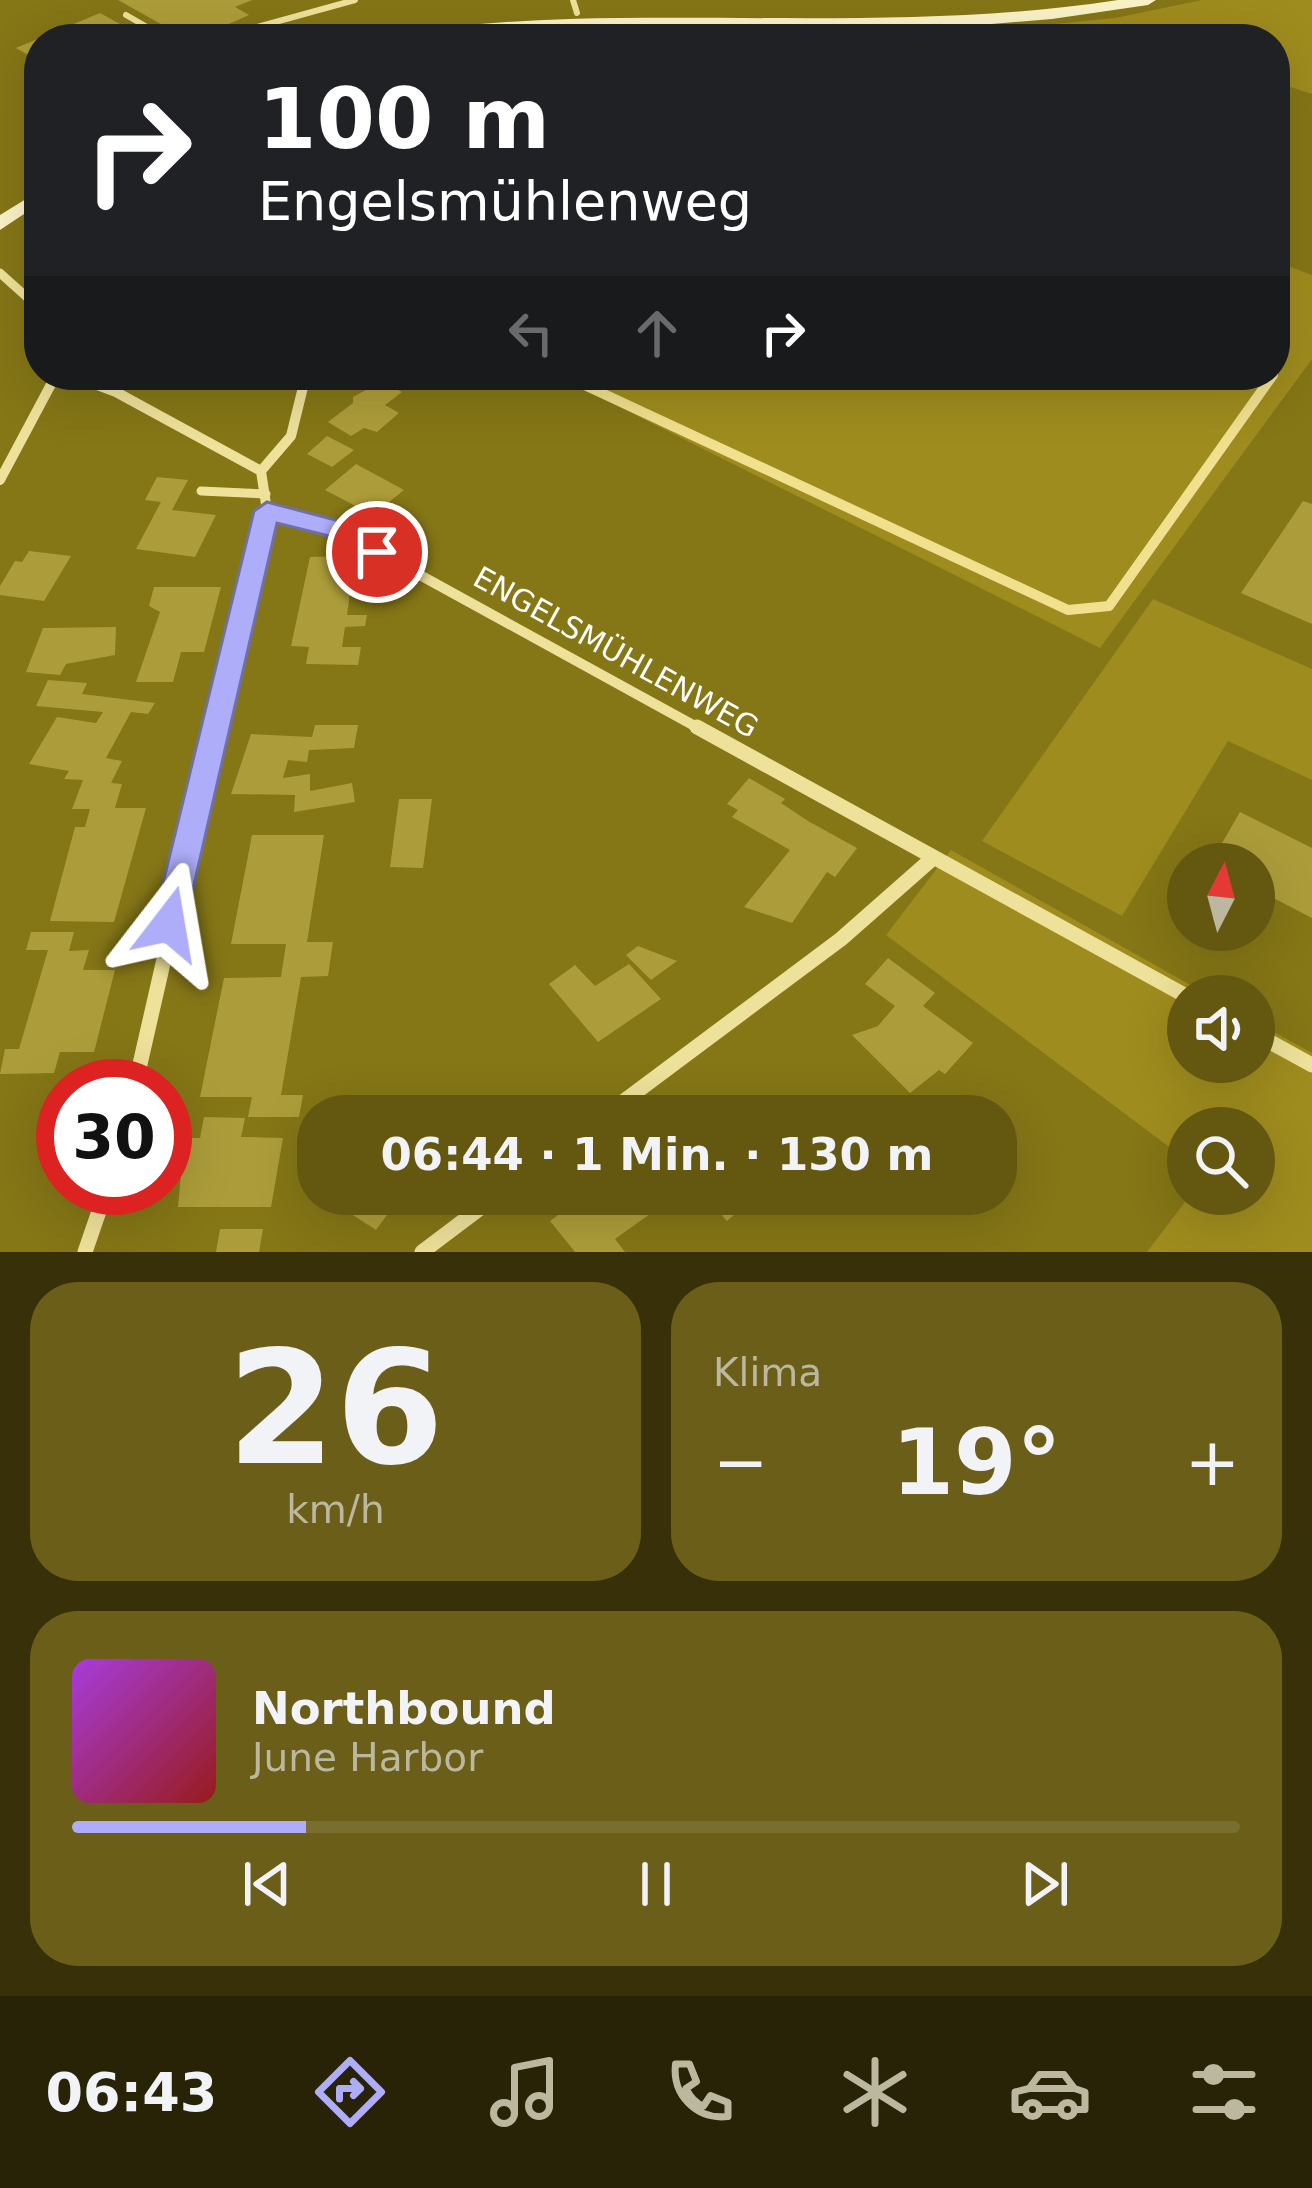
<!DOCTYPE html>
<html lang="de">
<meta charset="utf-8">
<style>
:root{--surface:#645810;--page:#6a5e19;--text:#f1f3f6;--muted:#bbb89f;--line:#786e30;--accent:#adadfa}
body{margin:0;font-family:"DejaVu Sans",sans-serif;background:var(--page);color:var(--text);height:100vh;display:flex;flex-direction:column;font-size:45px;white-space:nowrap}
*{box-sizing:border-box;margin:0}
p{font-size:39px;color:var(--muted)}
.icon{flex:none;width:66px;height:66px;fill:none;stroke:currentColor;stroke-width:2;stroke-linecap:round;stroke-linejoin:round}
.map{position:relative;height:1252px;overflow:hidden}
.drawer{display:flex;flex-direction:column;gap:30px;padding:30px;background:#373009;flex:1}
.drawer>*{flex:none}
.hud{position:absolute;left:24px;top:24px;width:1266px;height:366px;border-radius:48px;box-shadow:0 12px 48px #0002;background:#202124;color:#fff;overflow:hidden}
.needle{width:78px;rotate:6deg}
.tools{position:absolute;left:1167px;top:843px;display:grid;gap:24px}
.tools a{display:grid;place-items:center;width:108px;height:108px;border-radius:50%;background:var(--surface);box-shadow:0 12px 48px #0002;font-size:60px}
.speed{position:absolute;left:36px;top:1059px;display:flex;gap:24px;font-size:60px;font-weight:700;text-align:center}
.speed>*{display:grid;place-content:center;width:156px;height:156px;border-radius:50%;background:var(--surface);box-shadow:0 12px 48px #0002;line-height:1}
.speed .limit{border:18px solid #d22;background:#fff;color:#111}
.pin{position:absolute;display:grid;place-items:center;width:102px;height:102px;color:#fff;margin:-51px;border:6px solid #fff;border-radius:50%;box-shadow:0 3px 12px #0007}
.me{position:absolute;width:132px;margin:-66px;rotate:14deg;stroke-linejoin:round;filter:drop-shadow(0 0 9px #0008)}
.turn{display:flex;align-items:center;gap:42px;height:252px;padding:0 36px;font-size:54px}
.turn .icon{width:156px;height:156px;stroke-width:2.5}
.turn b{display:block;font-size:84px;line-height:102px}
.lanes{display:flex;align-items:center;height:114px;padding:0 36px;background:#0003;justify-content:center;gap:60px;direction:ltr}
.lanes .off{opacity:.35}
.big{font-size:90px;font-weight:600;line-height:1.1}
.drawer .widget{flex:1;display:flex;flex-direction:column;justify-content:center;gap:18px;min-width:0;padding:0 42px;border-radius:48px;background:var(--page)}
.drawer .dial{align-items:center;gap:0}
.dial b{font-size:156px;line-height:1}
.song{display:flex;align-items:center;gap:36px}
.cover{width:144px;height:144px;border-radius:18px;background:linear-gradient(135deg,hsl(280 70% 55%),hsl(0 70% 35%))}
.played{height:12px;border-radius:6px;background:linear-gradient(90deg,var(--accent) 20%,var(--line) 20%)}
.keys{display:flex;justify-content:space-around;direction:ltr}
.heat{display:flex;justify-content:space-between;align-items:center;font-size:66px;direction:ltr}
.drawer .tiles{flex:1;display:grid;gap:30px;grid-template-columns:1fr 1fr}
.widget:last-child{grid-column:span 2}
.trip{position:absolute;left:297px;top:1095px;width:720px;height:120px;border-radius:48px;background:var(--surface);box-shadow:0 12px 48px #0002;font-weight:600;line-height:120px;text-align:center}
.menu{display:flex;height:192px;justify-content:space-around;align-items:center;background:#282306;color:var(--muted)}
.menu .icon{width:84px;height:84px}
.menu .selected{color:var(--accent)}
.menu b{font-size:54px;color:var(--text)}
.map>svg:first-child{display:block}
.green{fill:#9f8c1e}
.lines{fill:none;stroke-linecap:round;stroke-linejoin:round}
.stream{stroke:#f1e08d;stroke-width:10}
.building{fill:#ad9d3a}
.service-far1{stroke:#eee19a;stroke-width:6}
.service{stroke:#eee19a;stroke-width:9}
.minor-far2{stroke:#eee19a;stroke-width:9}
.minor-far1{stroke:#eee19a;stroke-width:10}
.minor{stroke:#eee19a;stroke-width:15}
.secondary{fill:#faf3c7;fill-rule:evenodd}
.route{fill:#adadfa;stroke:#7070a2;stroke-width:3}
.labels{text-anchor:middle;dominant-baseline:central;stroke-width:12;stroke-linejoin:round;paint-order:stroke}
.street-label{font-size:30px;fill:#fff;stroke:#857616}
</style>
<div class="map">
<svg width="1312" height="1252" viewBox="0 0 1312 1252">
<rect width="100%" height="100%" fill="#857616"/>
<path class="green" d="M 1202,0 L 1312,0 L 1312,94 L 1275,82 L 1275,39 L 1031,35 L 1024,27 L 1115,18 Z
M 1275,261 L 1312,275 L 1312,359 L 1100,648 L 556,375 L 1275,375 Z
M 1153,599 L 1312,669 L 1312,780 L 1228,741 L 1122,916 L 982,841 Z
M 951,850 L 1210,996 L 1188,996 L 1188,1062 L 1254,1062 L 1254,1021 L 1312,1053 L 1312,1252 L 1147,1252 L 1191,1194 L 1254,1194 L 1254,1128 L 1188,1128 L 1188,1161 L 886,935 Z"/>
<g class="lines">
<path class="stream" d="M 563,375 L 1068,610 L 1109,606 L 1273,375"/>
</g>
<path class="building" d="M 118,0 L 252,0 L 235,7 L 249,15 L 211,32 L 197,24 L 177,33 Z
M 100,13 L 147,39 L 39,39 L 39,61 L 16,48 Z
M 381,382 L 402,392 L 385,405 L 399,413 L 377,432 L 364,428 L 351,436 L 328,422 L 353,403 L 353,397 Z
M 327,436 L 354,450 L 332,467 L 307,454 Z
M 356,464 L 404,490 L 373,515 L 325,490 Z
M 157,477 L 188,480 L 172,510 L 216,515 L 195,557 L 136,549 L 161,502 L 145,500 Z
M 1303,501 L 1312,504 L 1312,624 L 1241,593 Z
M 29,551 L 71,556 L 44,601 L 0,595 L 0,586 L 15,561 L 22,562 Z
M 343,556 L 341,571 L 353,571 L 347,615 L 367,615 L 365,626 L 345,627 L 342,647 L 361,647 L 358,665 L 306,664 L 309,647 L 291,646 L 310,557 Z
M 154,587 L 221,587 L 204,652 L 181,652 L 173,682 L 136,682 L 160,612 L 149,606 Z
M 116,627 L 115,655 L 66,664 L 60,675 L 26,672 L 43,628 Z
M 48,680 L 87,683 L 82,694 L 155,703 L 148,714 L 131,712 L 106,758 L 122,761 L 111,783 L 122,784 L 115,808 L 146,808 L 114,922 L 50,921 L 75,827 L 85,827 L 90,809 L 72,809 L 83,780 L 64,779 L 69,771 L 29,764 L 57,717 L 96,723 L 103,712 L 36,706 Z
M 315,725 L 358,725 L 354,748 L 309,750 L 307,762 L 288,760 L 283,778 L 310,774 L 310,791 L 352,783 L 355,802 L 294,812 L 295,795 L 231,794 L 251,734 L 312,737 Z
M 749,778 L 785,799 L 781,803 L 808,821 L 857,848 L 835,877 L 827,872 L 792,923 L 744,907 L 790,850 L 732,817 L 738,810 L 727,804 Z
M 399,799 L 432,799 L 423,868 L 390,867 Z
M 1240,812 L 1312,848 L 1312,918 L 1254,888 L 1254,864 L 1210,864 Z
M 252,835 L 324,835 L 307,942 L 333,942 L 328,976 L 301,977 L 281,1095 L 303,1095 L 299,1117 L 248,1117 L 252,1097 L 200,1097 L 224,978 L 281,977 L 286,944 L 231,944 Z
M 31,932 L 74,932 L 69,951 L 89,950 L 83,970 L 115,970 L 94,1052 L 60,1052 L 54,1073 L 0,1074 L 5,1049 L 19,1049 L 48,950 L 26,950 Z
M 638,946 L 677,961 L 651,980 L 626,955 Z
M 888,958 L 935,993 L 923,1006 L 973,1043 L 945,1074 L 939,1070 L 910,1093 L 852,1035 L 878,1026 L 895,1006 L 865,984 Z
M 629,964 L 661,999 L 598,1042 L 549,984 L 575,965 L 595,986 Z
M 204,1117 L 245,1118 L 241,1137 L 283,1138 L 271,1207 L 178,1207 L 182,1162 L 187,1161 L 192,1138 L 200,1138 Z
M 357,1194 L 399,1194 L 401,1196 L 376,1230 L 345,1210 Z
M 580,1194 L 646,1194 L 657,1209 L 615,1239 L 625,1252 L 575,1252 L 550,1221 L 583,1197 Z
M 703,1194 L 748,1194 L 757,1203 L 753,1207 L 749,1202 L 727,1221 Z
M 220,1229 L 263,1229 L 259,1252 L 216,1252 Z"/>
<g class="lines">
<path class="service-far1" d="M 573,0 L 577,13
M 126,15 L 168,39
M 214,39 L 355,0"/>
<path class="service" d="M 201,491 L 266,494"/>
<path class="minor-far2" d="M 0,273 L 39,308"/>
<path class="minor-far1" d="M 71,375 L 116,392 L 261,471 L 267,511 L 217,730
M 261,471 L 291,436 L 306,375
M 0,480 L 56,375
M 267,511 L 338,530 L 702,730"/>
<path class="minor" d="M 697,727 L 1188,997
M 1254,1033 L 1312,1065
M 135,1086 L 217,727
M 604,1116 L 841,939 L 933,858
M 85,1252 L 107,1188
M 422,1252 L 499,1194"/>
<path class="secondary" d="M 1118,0 L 1156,0 L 1148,5 L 1052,19 L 956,27 L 568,28 L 369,39 L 377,34 C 441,27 504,21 569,19 C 752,14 935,28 1118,0 Z
M 39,191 L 39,204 L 0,230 L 0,215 Z"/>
</g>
<path class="route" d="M 267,502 L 347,523 L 390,552 L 377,561 L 329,536 L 277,523 L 185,924 L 180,934 L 169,938 L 158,934 L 153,924 L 254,511 Z"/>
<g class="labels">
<g class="street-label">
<text transform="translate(616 652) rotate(29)">ENGELSMÜHLENWEG</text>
</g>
</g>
</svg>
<div class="tools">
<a><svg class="needle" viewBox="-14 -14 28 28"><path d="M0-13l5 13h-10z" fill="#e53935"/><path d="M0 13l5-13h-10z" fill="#bbb89f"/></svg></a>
<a><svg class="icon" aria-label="sound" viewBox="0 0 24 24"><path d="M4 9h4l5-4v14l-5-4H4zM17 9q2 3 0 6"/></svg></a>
<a><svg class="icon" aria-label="search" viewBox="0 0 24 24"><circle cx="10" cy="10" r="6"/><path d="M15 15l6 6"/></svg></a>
</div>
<div class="speed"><div class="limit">30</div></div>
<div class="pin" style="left:377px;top:552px;background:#d93025"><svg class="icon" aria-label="arrive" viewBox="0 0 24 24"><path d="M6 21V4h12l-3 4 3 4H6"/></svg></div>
<svg class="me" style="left:169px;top:924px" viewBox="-20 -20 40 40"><path d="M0-17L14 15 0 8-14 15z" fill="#adadfa" stroke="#fff" stroke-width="4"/></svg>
<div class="trip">06:44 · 1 Min. · 130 m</div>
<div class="hud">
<div class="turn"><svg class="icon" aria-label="right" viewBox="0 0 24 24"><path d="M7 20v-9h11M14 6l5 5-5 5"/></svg><div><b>100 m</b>Engelsmühlenweg</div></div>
<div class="lanes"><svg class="icon off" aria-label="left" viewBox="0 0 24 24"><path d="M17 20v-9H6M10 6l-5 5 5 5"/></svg><svg class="icon off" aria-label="ahead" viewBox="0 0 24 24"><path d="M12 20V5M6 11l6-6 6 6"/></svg><svg class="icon" aria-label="right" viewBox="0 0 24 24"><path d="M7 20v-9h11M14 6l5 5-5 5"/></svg></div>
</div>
</div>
<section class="drawer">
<div class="tiles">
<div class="widget dial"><b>26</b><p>km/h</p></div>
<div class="widget"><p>Klima</p>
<div class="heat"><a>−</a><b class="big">19°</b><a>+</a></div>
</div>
<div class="widget">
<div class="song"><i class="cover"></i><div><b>Northbound</b><p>June Harbor</p></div></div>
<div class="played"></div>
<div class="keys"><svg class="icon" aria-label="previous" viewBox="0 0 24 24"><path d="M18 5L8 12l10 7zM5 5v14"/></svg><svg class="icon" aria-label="pause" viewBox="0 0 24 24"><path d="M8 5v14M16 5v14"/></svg><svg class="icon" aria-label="next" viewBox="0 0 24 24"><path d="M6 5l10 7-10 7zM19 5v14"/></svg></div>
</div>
</div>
</section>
<nav class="menu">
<b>06:43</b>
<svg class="icon selected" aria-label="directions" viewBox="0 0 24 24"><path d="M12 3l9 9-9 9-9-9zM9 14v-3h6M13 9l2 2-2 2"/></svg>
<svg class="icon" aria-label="music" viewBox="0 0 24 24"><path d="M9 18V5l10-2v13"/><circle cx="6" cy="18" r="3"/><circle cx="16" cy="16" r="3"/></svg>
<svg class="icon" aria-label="phone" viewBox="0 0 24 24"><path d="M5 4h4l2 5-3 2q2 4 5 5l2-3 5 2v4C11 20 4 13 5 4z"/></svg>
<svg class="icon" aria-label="climate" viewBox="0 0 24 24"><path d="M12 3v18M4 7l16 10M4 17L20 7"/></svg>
<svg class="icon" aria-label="car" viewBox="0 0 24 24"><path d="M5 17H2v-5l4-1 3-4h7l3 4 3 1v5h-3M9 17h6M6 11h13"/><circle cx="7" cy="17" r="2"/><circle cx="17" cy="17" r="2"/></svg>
<svg class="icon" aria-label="filters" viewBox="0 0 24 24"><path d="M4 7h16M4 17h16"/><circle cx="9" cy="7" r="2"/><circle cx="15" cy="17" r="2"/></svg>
</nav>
